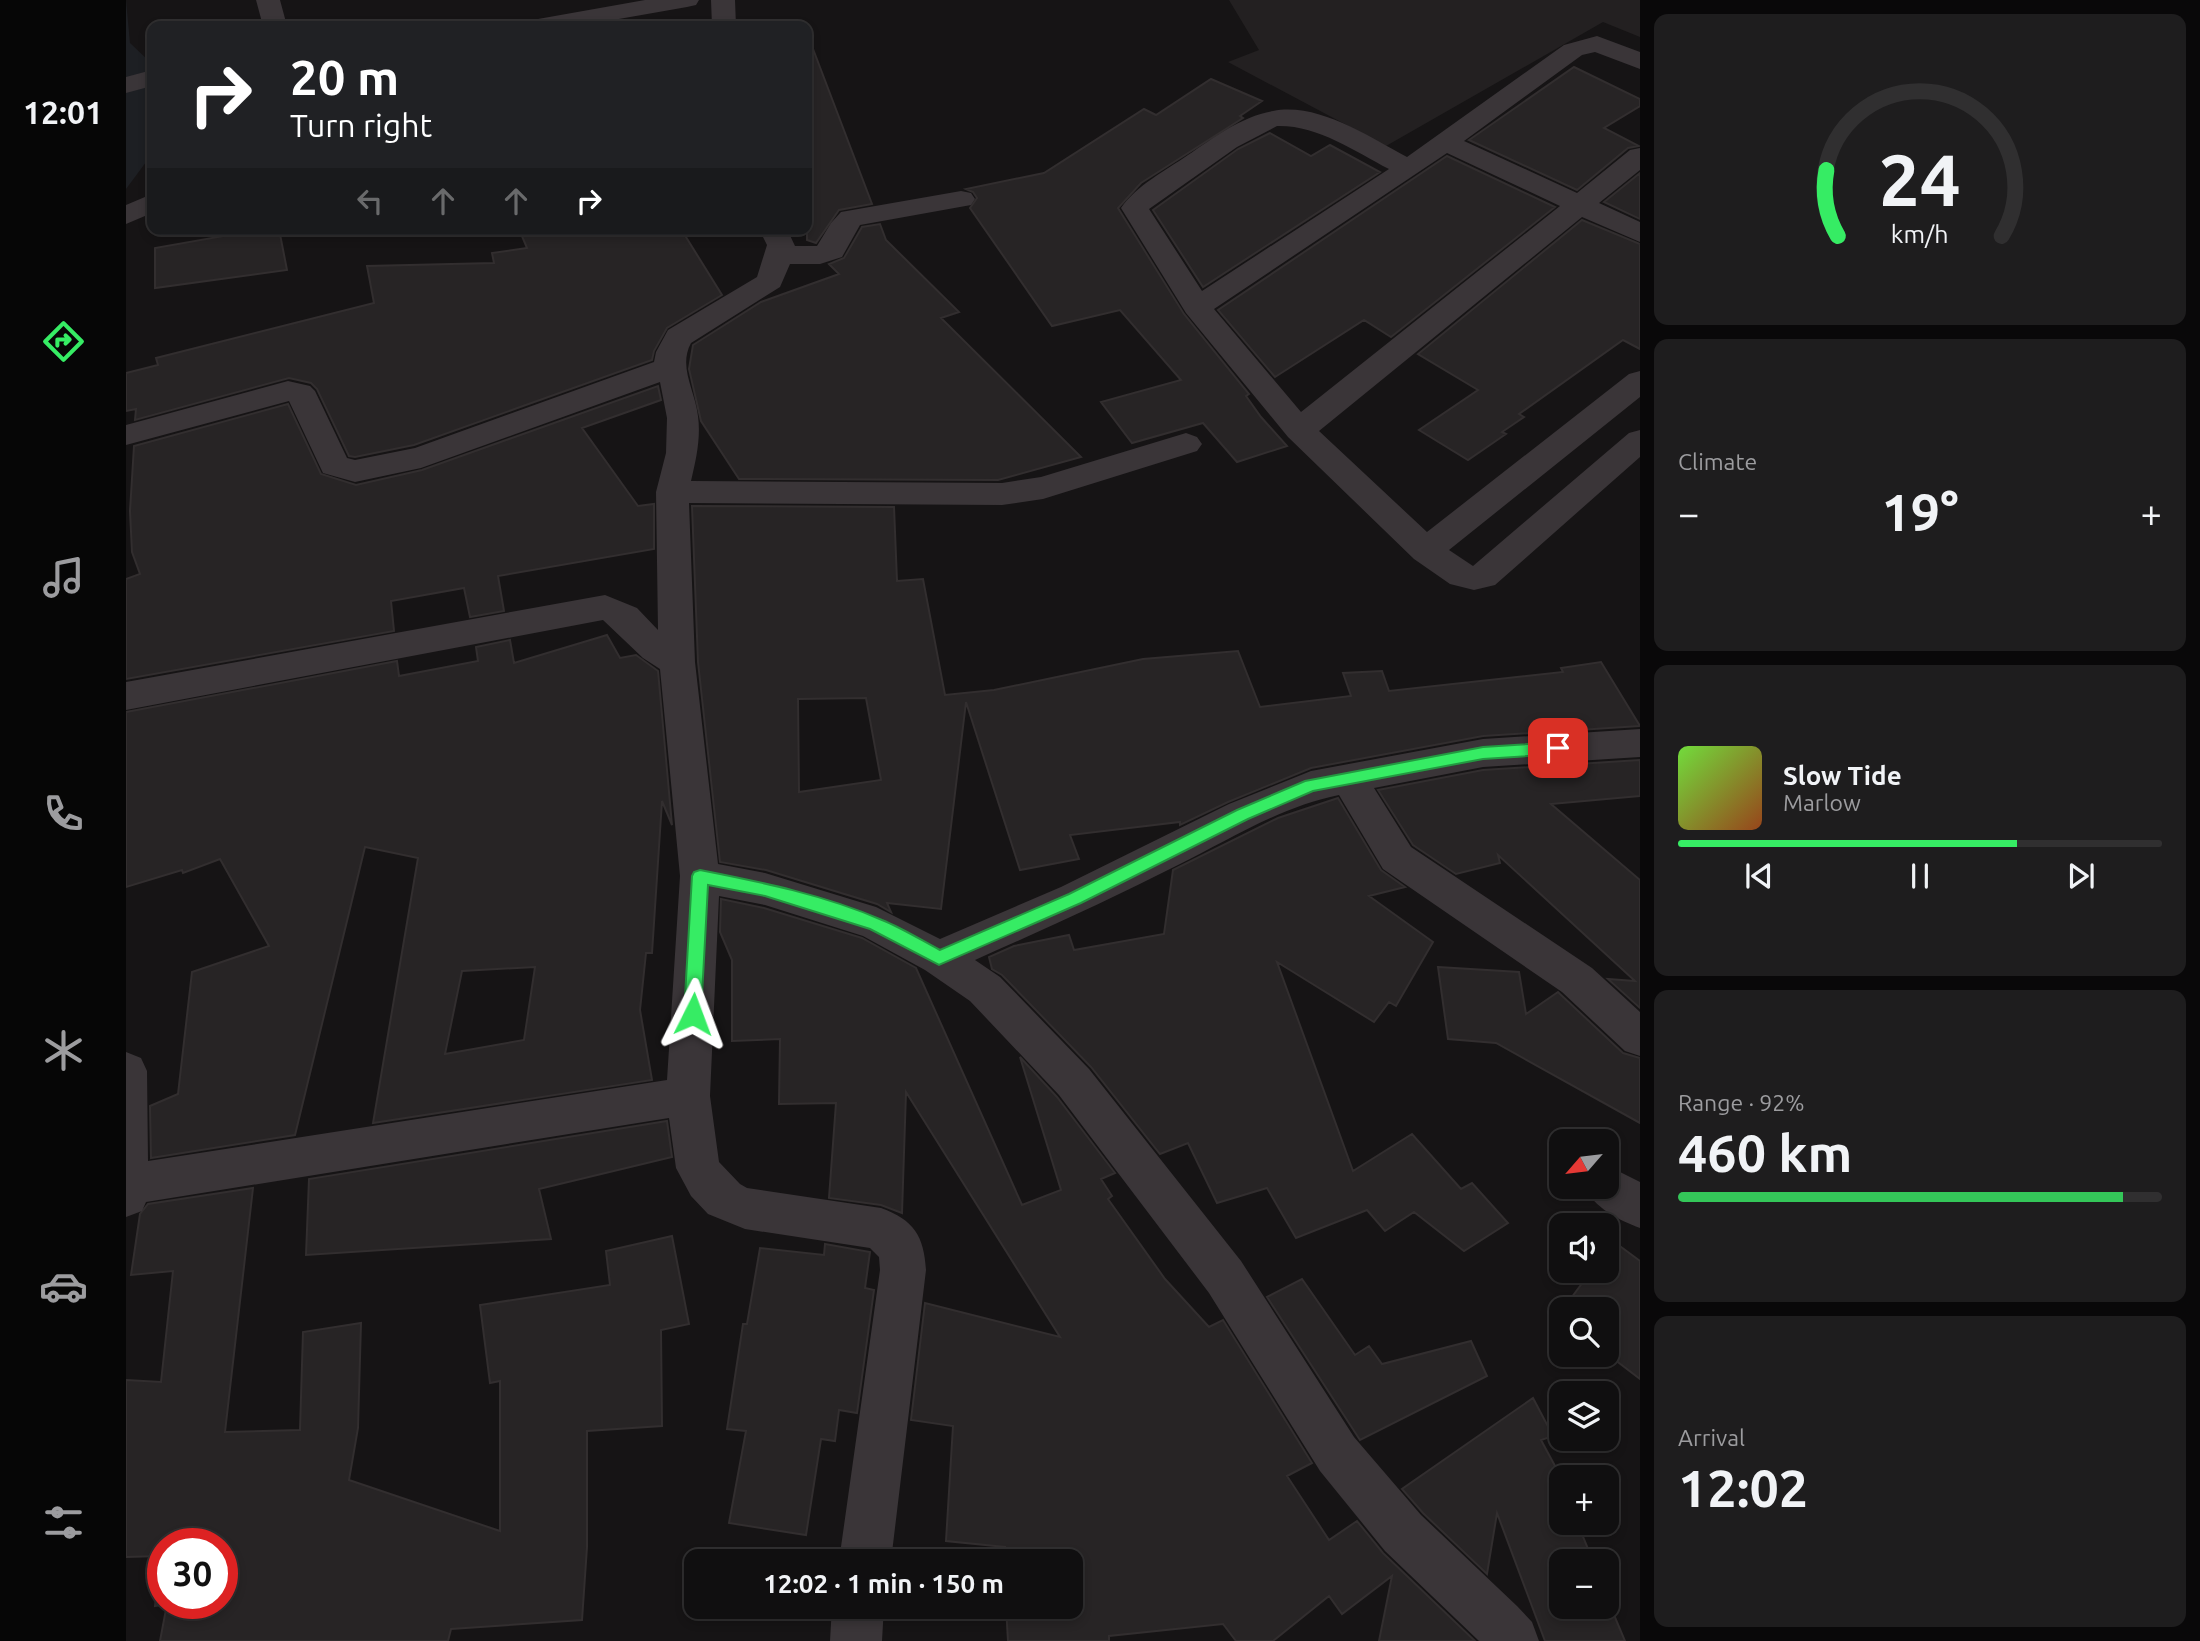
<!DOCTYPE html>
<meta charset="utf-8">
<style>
:root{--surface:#100f10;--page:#1e1d1e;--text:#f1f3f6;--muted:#9c9c9f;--line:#302f30;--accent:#36ec64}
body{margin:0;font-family:Ubuntu,sans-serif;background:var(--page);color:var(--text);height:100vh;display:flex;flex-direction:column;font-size:26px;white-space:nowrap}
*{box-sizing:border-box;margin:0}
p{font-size:23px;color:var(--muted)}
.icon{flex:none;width:38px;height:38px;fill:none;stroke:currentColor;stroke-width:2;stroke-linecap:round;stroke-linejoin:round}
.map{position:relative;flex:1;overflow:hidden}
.panel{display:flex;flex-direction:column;gap:14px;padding:14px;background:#090809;width:560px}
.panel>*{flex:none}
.guide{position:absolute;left:21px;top:21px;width:665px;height:214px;border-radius:14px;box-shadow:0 4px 10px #0003,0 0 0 2px var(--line);background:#202124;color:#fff;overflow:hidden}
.needle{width:46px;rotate:242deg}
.fabs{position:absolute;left:1423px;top:1129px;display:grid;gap:14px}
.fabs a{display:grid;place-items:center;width:70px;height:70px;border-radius:14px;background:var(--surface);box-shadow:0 4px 10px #0003,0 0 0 2px var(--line);font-size:35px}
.speed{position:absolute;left:21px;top:1528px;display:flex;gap:14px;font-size:35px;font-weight:700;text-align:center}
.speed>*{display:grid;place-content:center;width:91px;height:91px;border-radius:50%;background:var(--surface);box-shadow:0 4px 10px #0003,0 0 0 2px var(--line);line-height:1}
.speed .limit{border:10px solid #d22;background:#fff;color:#111}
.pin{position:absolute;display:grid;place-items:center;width:60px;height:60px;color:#fff;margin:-30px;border-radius:14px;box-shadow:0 4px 10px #0006}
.me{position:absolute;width:77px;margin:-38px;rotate:3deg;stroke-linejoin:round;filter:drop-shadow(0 0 5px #0008)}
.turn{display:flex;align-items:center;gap:24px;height:147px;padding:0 28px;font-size:32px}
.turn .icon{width:91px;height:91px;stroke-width:2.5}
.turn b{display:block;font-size:49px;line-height:60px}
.lanes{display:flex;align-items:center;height:66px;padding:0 28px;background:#0003;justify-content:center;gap:35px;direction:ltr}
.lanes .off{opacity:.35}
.big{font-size:52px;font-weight:700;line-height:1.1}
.panel .tile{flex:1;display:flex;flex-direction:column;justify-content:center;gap:10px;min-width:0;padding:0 24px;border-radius:14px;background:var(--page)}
.panel .dial{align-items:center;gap:0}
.dial svg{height:182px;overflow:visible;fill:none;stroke:var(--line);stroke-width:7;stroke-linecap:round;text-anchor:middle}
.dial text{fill:var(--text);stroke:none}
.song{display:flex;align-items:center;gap:21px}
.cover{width:84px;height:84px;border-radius:10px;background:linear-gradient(135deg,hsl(100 70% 55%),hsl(20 70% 35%))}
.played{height:7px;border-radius:4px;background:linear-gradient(90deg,var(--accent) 70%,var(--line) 70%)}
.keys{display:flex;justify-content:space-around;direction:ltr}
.heat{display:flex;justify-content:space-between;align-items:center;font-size:38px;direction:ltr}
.charge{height:10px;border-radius:5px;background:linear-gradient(90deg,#34c759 92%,var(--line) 0)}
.trip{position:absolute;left:558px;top:1549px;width:399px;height:70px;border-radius:14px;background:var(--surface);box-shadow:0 4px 10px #0003,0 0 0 2px var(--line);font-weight:700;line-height:70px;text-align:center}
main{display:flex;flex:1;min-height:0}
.tab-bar{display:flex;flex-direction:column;width:126px;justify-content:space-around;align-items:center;background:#060606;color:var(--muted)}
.tab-bar .icon{width:49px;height:49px}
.tab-bar .on{color:var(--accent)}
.tab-bar b{font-size:32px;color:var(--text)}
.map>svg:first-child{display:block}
.built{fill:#232021}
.green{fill:#1d1f23}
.building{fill:#272425;stroke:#322e2f;stroke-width:2;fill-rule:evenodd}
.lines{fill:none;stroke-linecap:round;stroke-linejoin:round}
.street{fill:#3a3538;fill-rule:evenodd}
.route{fill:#36ec64;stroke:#239941;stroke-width:2}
</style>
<main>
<nav class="tab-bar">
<b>12:01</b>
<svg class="icon on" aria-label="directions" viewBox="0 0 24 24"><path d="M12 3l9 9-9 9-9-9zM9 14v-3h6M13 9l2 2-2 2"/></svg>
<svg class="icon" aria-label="music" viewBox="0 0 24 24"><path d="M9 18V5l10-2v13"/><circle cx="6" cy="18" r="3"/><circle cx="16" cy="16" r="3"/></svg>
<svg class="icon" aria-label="phone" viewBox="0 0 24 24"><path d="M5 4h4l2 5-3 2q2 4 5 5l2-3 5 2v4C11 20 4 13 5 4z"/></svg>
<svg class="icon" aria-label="climate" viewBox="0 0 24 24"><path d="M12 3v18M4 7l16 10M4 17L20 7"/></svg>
<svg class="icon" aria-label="car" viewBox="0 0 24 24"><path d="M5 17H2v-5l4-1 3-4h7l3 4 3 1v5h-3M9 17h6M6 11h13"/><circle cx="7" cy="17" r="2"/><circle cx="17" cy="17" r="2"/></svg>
<svg class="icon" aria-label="filters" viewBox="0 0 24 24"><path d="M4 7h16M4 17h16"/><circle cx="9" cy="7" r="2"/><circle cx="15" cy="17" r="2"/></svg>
</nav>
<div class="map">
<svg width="1514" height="1641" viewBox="0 0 1514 1641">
<rect width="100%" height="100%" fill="#161415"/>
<path class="built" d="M 1103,0 L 1514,0 L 1514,37 L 1477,22 L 1260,146 L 1102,62 L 1133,50 Z"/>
<path class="green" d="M 0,0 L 4,43 L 26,64 L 26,154 L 0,189 Z"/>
<path class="building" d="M 684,41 L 746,204 L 713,210 L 690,243 L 681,240 L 681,42 Z
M 1448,67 L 1514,99 L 1514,106 L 1478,128 L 1513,146 L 1502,148 L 1451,190 L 1343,140 Z
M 1085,79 L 1136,101 L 1114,116 L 1117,118 L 1015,183 L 992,208 L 1058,314 L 1123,394 L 1120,396 L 1135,417 L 1161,446 L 1111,462 L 1077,423 L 1006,443 L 975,402 L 1055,380 L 994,310 L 926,326 L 844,208 L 851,198 L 847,192 L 840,189 L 918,173 L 1018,109 L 1030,115 Z
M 1144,133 L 1185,156 L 1204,145 L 1254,172 L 1077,287 L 1027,210 L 1112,149 Z
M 1321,156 L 1429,207 L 1265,337 L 1238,320 L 1149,377 L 1092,310 Z
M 1514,173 L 1514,219 L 1478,202 Z
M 1456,220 L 1514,244 L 1514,349 L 1497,340 L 1393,414 L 1398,417 L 1376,432 L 1380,434 L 1342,460 L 1293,430 L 1352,390 L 1292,354 Z
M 754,224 L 760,240 L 833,312 L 815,318 L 955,457 L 872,480 L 613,479 L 575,421 L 563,369 L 567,345 L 635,302 L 713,274 L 703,264 L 718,258 L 736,227 Z
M 137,229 L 153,229 L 161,270 L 29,288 L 29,248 Z
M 393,229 L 555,229 L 596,295 L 541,328 L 528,351 L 526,360 L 288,445 L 229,457 L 223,456 L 191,389 L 185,383 L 163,378 L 9,420 L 10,409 L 0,411 L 0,373 L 32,365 L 30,358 L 248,303 L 241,266 L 368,263 L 366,253 L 401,248 Z
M 532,386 L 535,400 L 456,428 L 512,506 L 528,504 L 528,549 L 372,576 L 378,611 L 344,617 L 338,588 L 265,601 L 268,631 L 0,679 L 0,579 L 14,574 L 6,552 L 4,511 L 8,446 L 162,404 L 195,474 L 230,485 L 296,470 Z
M 566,506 L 768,507 L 771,581 L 797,579 L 819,695 L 868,690 L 1017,659 L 1112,651 L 1134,707 L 1225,696 L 1217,673 L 1256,671 L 1263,691 L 1437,672 L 1435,668 L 1475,662 L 1514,726 L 1357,736 L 1185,768 L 1102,802 L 1054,825 L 1054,822 L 944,835 L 953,859 L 894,870 L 840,702 L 815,909 L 761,903 L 765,912 L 751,904 L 640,870 L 594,862 L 572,662 ZM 740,698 L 755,780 L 673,792 L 672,699 Z
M 481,635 L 494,658 L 510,655 L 532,671 L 546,825 L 536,801 L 526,953 L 520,953 L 514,1010 L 526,1080 L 247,1123 L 292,858 L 239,847 L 169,1135 L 25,1158 L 24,1106 L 52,1094 L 66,972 L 143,946 L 94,859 L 57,873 L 56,870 L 0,887 L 0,712 L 271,661 L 273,676 L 352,661 L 350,647 L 384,640 L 388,663 ZM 409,967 L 398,1040 L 319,1054 L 336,971 Z
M 1514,760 L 1514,796 L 1425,804 L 1514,880 L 1514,1008 L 1482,979 L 1509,981 L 1372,855 L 1374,863 L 1330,874 L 1287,845 L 1252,790 L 1357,770 Z
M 1212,798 L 1255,870 L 1279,887 L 1243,896 L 1307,942 L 1270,1006 L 1263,1002 L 1248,1022 L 1151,962 L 1227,1171 L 1286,1134 L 1335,1189 L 1346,1183 L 1382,1223 L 1338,1251 L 1288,1212 L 1259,1231 L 1241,1210 L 1170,1238 L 1141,1188 L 1091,1203 L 1062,1143 L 1034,1154 L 965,1067 L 876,975 L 866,969 L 863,957 L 888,946 L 943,935 L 948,950 L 1038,934 L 1047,870 L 1152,818 Z
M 595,899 L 638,908 L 736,938 L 790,968 L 896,1205 L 935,1190 L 894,1057 L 931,1097 L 989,1173 L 975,1179 L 986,1196 L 982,1199 L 1039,1279 L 1083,1327 L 1097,1320 L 1186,1463 L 1161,1476 L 1203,1540 L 1231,1521 L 1257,1553 L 1349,1641 L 1253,1641 L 1266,1576 L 1216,1614 L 1203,1596 L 1147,1641 L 1110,1641 L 1097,1624 L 983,1636 L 983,1641 L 882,1641 L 880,1606 L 945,1606 L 945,1561 L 879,1561 L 879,1547 L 820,1541 L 827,1426 L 785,1420 L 799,1303 L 934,1337 L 780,1092 L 776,1213 L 755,1205 L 703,1198 L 710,1103 L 653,1104 L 654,1039 L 606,1041 L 606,960 L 594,932 Z
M 1312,967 L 1393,972 L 1400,1014 L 1432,992 L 1434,994 L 1497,1053 L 1514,1058 L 1514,1123 L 1370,1043 L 1322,1039 Z
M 541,1121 L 546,1157 L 413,1189 L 425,1239 L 180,1255 L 183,1179 Z
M 127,1188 L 99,1432 L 174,1430 L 177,1332 L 235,1323 L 232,1428 L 223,1480 L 374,1531 L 374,1381 L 364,1383 L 354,1305 L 484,1285 L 480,1251 L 546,1236 L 563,1324 L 535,1330 L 536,1426 L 461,1431 L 461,1547 L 456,1620 L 325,1629 L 322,1641 L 34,1641 L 41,1604 L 29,1606 L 34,1556 L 0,1557 L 0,1380 L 35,1382 L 47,1271 L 5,1275 L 14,1214 L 22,1204 ZM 37,1544 L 96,1544 L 96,1603 L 37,1603 Z
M 1487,1241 L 1514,1261 L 1514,1379 L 1480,1353 L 1480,1309 L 1437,1309 L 1466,1270 L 1480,1270 L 1480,1251 Z
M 699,1244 L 744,1252 L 739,1288 L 748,1290 L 731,1413 L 713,1410 L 709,1441 L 695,1439 L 680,1535 L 603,1523 L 620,1431 L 601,1429 L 617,1324 L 621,1324 L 634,1248 L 698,1255 Z
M 1176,1279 L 1229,1355 L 1243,1346 L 1256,1364 L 1345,1341 L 1361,1376 L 1234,1440 L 1141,1297 Z
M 1407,1398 L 1427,1436 L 1415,1440 L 1435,1477 L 1435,1522 L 1451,1522 L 1467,1561 L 1435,1561 L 1435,1606 L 1480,1606 L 1480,1596 L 1499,1641 L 1419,1641 L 1371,1513 L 1361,1574 L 1297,1513 L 1276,1489 Z"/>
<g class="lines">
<path class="street" d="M 130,0 L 154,0 L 161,26 L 137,26 Z
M 519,0 L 573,0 L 570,5 L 561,7 L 453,26 L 400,26 L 403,21 L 412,19 Z
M 585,0 L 609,0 L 610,26 L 586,26 Z
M 1471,36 L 1514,52 L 1514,69 L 1469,52 L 1456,55 L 1338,141 L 1451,193 L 1504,150 L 1514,148 L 1514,170 L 1473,203 L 1514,222 L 1514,242 L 1456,217 L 1193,431 L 1301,532 L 1503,374 L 1514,371 L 1514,397 L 1323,550 L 1347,566 L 1503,433 L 1514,430 L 1514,457 L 1369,585 L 1348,590 L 1324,584 L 1288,559 L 1162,437 L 1060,313 L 995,208 C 1011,185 1039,171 1062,155 C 1087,138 1116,116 1147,111 C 1192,102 1243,137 1281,157 L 1438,45 ZM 1151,126 C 1192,125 1228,151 1263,169 L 1076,291 L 1023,209 L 1111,147 ZM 1321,153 L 1434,206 L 1175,412 L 1088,309 Z
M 26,70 L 26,86 L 0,93 L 0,77 Z
M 835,191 L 845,193 L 849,199 L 845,205 L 734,225 L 716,257 L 694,264 L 664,264 L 654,287 L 565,343 C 552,367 569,390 572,416 C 575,438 570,460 565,481 L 876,483 L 915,477 L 1060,433 L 1071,437 L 1076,444 L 1071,451 L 917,499 L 876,505 L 563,503 L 569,662 L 592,864 L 639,873 L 750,907 L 814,939 L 935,887 L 1103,804 L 1185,771 L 1357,739 L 1514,729 L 1514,757 L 1357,767 L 1248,788 L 1285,847 L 1466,968 L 1514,1012 L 1514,1056 L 1499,1051 L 1436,992 L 1257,869 L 1213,795 C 1156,806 1103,840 1052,865 C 985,899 917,930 849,960 L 874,977 L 963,1069 L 1115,1261 L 1228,1437 L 1295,1515 L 1391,1606 L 1406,1622 L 1413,1641 L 1353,1641 L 1259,1551 L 1194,1471 L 1083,1293 L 933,1095 L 844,1001 L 799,970 L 737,936 L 639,905 L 593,896 L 584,1096 L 593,1162 L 614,1184 L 621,1188 L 755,1208 C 788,1220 798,1236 800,1270 L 765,1561 L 713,1561 L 754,1270 L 753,1257 L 744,1248 L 619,1229 L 582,1214 L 565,1196 L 550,1168 L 543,1118 L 20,1202 L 16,1211 L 0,1217 L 0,1052 L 15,1058 L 21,1071 L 22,1161 L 541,1080 L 554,876 L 534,669 L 517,658 L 477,620 L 0,710 L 0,682 L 479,595 L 511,608 L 532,630 L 530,492 L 540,453 L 541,418 L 534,382 L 295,468 L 229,482 L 197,473 L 163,401 L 0,445 L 0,425 L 162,381 L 184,386 L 189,391 L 221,458 L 229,460 L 289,448 L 528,362 L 530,352 L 542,330 L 631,277 L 641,245 L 633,229 L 661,229 L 669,246 L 691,246 L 705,223 L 715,212 Z
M 26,194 L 26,213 L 0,224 L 0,205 Z
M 1480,1165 L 1514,1182 L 1514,1228 C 1493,1220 1468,1208 1458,1186 L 1480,1186 Z
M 706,1606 L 758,1606 L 756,1641 L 704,1641 Z"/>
</g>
<path class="route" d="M 1432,742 L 1440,748 L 1432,754 L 1357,759 L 1187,791 L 1122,819 L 955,903 L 813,965 L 744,929 L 639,896 L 582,885 L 575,1014 L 573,1019 L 567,1021 L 561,1019 L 558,1014 L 566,876 L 568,872 L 574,870 C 635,882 699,895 756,920 C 776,928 795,940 814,950 L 943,894 L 1111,810 L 1179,781 L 1357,747 Z"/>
</svg>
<div class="fabs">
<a><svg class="needle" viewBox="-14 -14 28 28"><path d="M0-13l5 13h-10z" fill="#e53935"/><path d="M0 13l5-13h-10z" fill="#9c9c9f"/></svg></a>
<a><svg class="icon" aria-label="sound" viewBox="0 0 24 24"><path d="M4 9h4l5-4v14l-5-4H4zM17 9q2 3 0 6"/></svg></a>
<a><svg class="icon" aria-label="search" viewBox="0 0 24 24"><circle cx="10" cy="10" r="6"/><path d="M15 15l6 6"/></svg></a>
<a><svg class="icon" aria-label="layers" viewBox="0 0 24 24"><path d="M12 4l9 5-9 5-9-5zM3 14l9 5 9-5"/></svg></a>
<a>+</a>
<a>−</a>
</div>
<div class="speed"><div class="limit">30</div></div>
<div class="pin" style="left:1432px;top:748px;background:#d93025"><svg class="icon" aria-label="arrive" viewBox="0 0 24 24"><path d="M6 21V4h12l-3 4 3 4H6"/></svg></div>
<svg class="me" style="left:567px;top:1014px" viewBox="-20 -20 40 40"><path d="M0-17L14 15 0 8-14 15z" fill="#36ec64" stroke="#fff" stroke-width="4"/></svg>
<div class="trip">12:02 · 1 min · 150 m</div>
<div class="guide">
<div class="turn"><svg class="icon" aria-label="right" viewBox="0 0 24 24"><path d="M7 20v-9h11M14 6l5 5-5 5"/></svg><div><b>20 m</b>Turn right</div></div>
<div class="lanes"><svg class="icon off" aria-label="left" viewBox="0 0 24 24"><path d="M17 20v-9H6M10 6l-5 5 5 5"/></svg><svg class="icon off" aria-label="ahead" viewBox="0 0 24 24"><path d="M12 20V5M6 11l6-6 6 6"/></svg><svg class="icon off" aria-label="ahead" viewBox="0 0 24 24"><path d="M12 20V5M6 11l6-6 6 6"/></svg><svg class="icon" aria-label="right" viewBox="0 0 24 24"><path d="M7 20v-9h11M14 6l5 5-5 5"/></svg></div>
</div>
</div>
<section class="panel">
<div class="tile dial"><svg viewBox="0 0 100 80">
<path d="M14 69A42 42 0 1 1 86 69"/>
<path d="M14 69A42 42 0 0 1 9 40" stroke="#36ec64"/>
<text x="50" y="56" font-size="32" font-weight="700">24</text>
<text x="50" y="72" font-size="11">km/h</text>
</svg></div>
<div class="tile"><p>Climate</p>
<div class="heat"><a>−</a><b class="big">19°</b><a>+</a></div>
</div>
<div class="tile">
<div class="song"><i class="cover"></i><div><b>Slow Tide</b><p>Marlow</p></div></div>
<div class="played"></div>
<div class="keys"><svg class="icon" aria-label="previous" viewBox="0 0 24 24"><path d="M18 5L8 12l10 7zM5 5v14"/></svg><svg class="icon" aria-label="pause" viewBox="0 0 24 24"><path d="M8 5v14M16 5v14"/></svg><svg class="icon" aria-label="next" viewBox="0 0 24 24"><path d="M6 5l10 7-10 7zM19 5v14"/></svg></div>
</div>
<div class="tile"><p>Range · 92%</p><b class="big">460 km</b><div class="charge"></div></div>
<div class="tile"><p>Arrival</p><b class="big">12:02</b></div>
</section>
</main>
